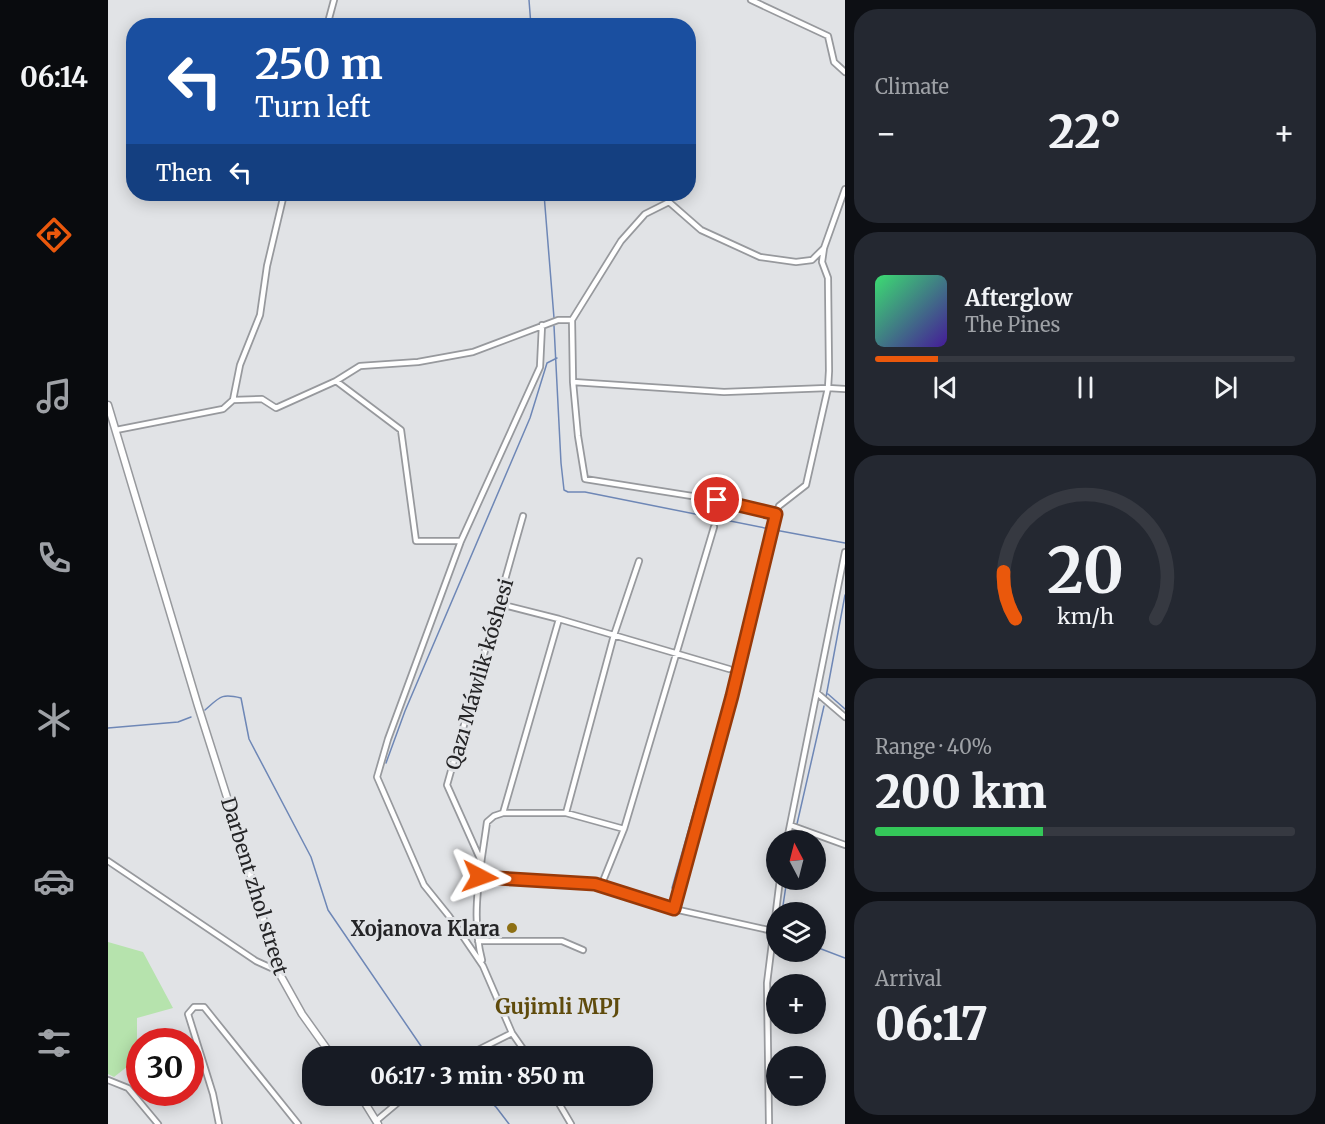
<!DOCTYPE html>
<meta charset="utf-8">
<style>
:root{--surface:#171b24;--page:#242831;--text:#f1f3f6;--muted:#9ea1a6;--line:#363941;--accent:#ea580c}
body{margin:0;font-family:Merriweather,serif;background:var(--page);color:var(--text);height:100vh;display:flex;flex-direction:column;font-size:22px;white-space:nowrap}
*{box-sizing:border-box;margin:0}
p{font-size:20px;color:var(--muted)}
.icon{flex:none;width:33px;height:33px;fill:none;stroke:currentColor;stroke-width:2;stroke-linecap:round;stroke-linejoin:round}
.map{position:relative;flex:1;overflow:hidden}
.sheet{display:flex;flex-direction:column;gap:9px;padding:9px;background:#0d0f14;width:480px}
.sheet>*{flex:none}
.hud{position:absolute;left:18px;top:18px;width:570px;height:183px;border-radius:24px;box-shadow:0 3px 15px #0003;background:#1a4fa0;color:#fff;overflow:hidden}
.needle{width:39px;rotate:353deg}
.fabs{position:absolute;left:658px;top:830px;display:grid;gap:12px}
.fabs a{display:grid;place-items:center;width:60px;height:60px;border-radius:50%;background:var(--surface);box-shadow:0 3px 15px #0003;font-size:30px}
.speed{position:absolute;left:18px;top:1028px;display:flex;gap:12px;font-size:30px;font-weight:700;text-align:center}
.speed>*{display:grid;place-content:center;width:78px;height:78px;border-radius:50%;background:var(--surface);box-shadow:0 3px 15px #0003;line-height:1}
.speed .limit{border:9px solid #d22;background:#fff;color:#111}
.pin{position:absolute;display:grid;place-items:center;width:51px;height:51px;color:#fff;margin:-26px;border:3px solid #fff;border-radius:50%;box-shadow:0 2px 6px #0007}
.me{position:absolute;width:66px;margin:-33px;rotate:94deg;stroke-linejoin:round;filter:drop-shadow(0 0 4px #0008)}
.turn{display:flex;align-items:center;gap:21px;height:126px;padding:0 30px;font-size:27px}
.turn .icon{width:78px;height:78px;stroke-width:2.5}
.turn b{display:block;font-size:42px;line-height:51px}
.then{display:flex;align-items:center;height:57px;padding:0 30px;background:#0003;gap:12px;font-size:22px}
.big{font-size:45px;font-weight:800;line-height:1.1}
.sheet .widget{flex:1;display:flex;flex-direction:column;justify-content:center;gap:9px;min-width:0;padding:0 21px;border-radius:24px;background:var(--page)}
.sheet .dial{align-items:center;gap:0}
.dial svg{height:156px;overflow:visible;fill:none;stroke:var(--line);stroke-width:7;stroke-linecap:round;text-anchor:middle}
.dial text{fill:var(--text);stroke:none}
.song{display:flex;align-items:center;gap:18px}
.cover{width:72px;height:72px;border-radius:9px;background:linear-gradient(135deg,hsl(140 70% 55%),hsl(260 70% 35%))}
.played{height:6px;border-radius:3px;background:linear-gradient(90deg,var(--accent) 15%,var(--line) 15%)}
.keys{display:flex;justify-content:space-around;direction:ltr}
.heat{display:flex;justify-content:space-between;align-items:center;font-size:33px;direction:ltr}
.charge{height:9px;border-radius:4px;background:linear-gradient(90deg,#34c759 40%,var(--line) 0)}
.trip{position:absolute;left:194px;top:1046px;width:351px;height:60px;border-radius:24px;background:var(--surface);box-shadow:0 3px 15px #0003;font-weight:800;line-height:60px;text-align:center}
main{display:flex;flex:1;min-height:0}
.tabs{display:flex;flex-direction:column;width:108px;justify-content:space-around;align-items:center;background:#090b0e;color:var(--muted)}
.tabs .icon{width:42px;height:42px}
.tabs .current{color:var(--accent)}
.tabs b{font-size:27px;color:var(--text)}
.map>svg:first-child{display:block}
.green{fill:#b6e3ad}
.lines{fill:none;stroke-linecap:round;stroke-linejoin:round}
.stream{stroke:#6e87b6;stroke-width:1.5}
.minor-casing{stroke:#97999d;stroke-width:8}
.secondary-casing{stroke:#97999d;stroke-width:9}
.minor{stroke:#fff;stroke-width:4.5}
.secondary{stroke:#fff;stroke-width:6}
.route-casing{stroke:#983908;stroke-width:15}
.route{stroke:#ea580c;stroke-width:10}
.poi-dot{fill:#8e7014;stroke:#e1e3e6;stroke-width:2}
.labels{text-anchor:middle;dominant-baseline:central;stroke-width:6;stroke-linejoin:round;paint-order:stroke}
.street-label{font-size:20px;fill:#242426;stroke:#e1e3e6}
.poi-label{font-size:20px;font-weight:bold;fill:#242426;stroke:#e1e3e6;text-anchor:end}
.neighbourhood-label{font-size:21px;font-weight:bold;fill:#5f4b0c;stroke:#e1e3e6}
</style>
<main>
<nav class="tabs">
<b>06:14</b>
<svg class="icon current" aria-label="directions" viewBox="0 0 24 24"><path d="M12 3l9 9-9 9-9-9zM9 14v-3h6M13 9l2 2-2 2"/></svg>
<svg class="icon" aria-label="music" viewBox="0 0 24 24"><path d="M9 18V5l10-2v13"/><circle cx="6" cy="18" r="3"/><circle cx="16" cy="16" r="3"/></svg>
<svg class="icon" aria-label="phone" viewBox="0 0 24 24"><path d="M5 4h4l2 5-3 2q2 4 5 5l2-3 5 2v4C11 20 4 13 5 4z"/></svg>
<svg class="icon" aria-label="climate" viewBox="0 0 24 24"><path d="M12 3v18M4 7l16 10M4 17L20 7"/></svg>
<svg class="icon" aria-label="car" viewBox="0 0 24 24"><path d="M5 17H2v-5l4-1 3-4h7l3 4 3 1v5h-3M9 17h6M6 11h13"/><circle cx="7" cy="17" r="2"/><circle cx="17" cy="17" r="2"/></svg>
<svg class="icon" aria-label="filters" viewBox="0 0 24 24"><path d="M4 7h16M4 17h16"/><circle cx="9" cy="7" r="2"/><circle cx="15" cy="17" r="2"/></svg>
</nav>
<div class="map">
<svg width="737" height="1124" viewBox="0 0 737 1124">
<rect width="100%" height="100%" fill="#e1e3e6"/>
<path class="green" d="M 0,942 L 35,952 L 65,1008 L 29,1018 L 29,1059 L 6,1077 L 0,1074 Z"/>
<g class="lines">
<path class="stream" d="M 421,0 L 423,26
M 436,194 L 446,318
M 446,326 L 453,463 L 456,490 L 460,492 L 477,492 L 662,529
M 667,530 L 737,543
M 720,694 L 737,709
M 718,697 L 737,595
M 97,710 C 112,697 113,693 133,698 L 141,739 L 203,857 L 220,910 L 315,1049 L 323,1056
M 0,728 L 70,722 L 83,717
M 278,763 L 297,711 L 422,418 L 439,363 L 449,358
M 689,824 L 716,706
M 686,840 L 688,830
M 564,888 L 630,656 L 660,529
M 674,912 L 679,879
M 708,947 L 737,958
M 373,1095 L 388,1107 L 401,1124"/>
<defs>
<path id="minor" d="M 643,0 L 720,36 L 726,62 L 737,72
M 219,26 L 226,0
M 228,381 L 293,430 L 308,541 L 353,541
M 465,382 L 616,392 L 720,388 L 737,389
M 125,400 L 154,399 L 168,408 L 228,381 L 252,366 L 310,362 L 365,352 L 450,320 L 464,320
M 8,430 L 115,409 L 125,400 L 132,365 L 152,315 L 159,266 L 176,194
M 668,514 L 609,500 L 477,479 L 470,436 L 465,382 L 464,320 L 513,241 L 537,214 L 561,202 L 593,230 L 652,257 L 688,262 L 704,260 L 716,248
M 392,604 L 451,619 L 621,669
M 709,693 L 737,717
M 395,813 L 458,813 L 516,829
M 458,813 L 506,635 L 531,561
M 682,825 L 737,845
M 679,840 L 737,552
M 0,861 L 148,961 L 170,971
M 373,861 L 339,785 L 415,516
M 372,877 L 487,884 L 530,896 L 557,907 L 665,931
M 493,886 L 516,829 L 606,527
M 566,909 L 624,696 L 668,514 L 671,506 L 698,485 L 720,388 L 721,371 L 720,278 L 714,262 L 716,248 L 737,189
M 370,941 L 454,941 L 475,950
M 374,960 C 362,915 373,867 379,822 L 386,816 L 395,813 L 451,619
M 358,1056 L 404,1033
M 420,1056 L 404,1033 L 375,966 L 341,916 L 316,885 L 269,777 L 280,739 L 353,541 L 432,367 L 434,325
M 0,1080 L 20,1088 L 50,1124
M 446,1095 L 463,1124
M 268,1121 L 299,1095
M 111,1124 L 105,1094 L 80,1014 L 86,1007 L 96,1007 L 190,1124
M 661,1124 L 659,983 L 672,879"/>
<path id="secondary" d="M 0,405 L 90,706 L 131,835 L 170,971 L 194,1014 L 224,1056
M 252,1095 L 270,1124"/>
</defs>
<use href="#minor" class="minor-casing"/>
<use href="#secondary" class="secondary-casing"/>
<use href="#minor" class="minor"/>
<use href="#secondary" class="secondary"/>
</g>
<g class="lines">
<defs>
<path id="route" d="M 372,877 L 487,884 L 566,909 L 624,696 L 668,514 L 609,500"/>
</defs>
<use href="#route" class="route-casing"/>
<use href="#route" class="route"/>
</g>
<circle class="poi-dot" cx="404" cy="928" r="6"/>
<g class="labels">
<g class="street-label">
<text transform="translate(371 674) rotate(-74)">Qazı Máwlik kóshesi</text>
<text transform="translate(147 886) rotate(73)">Darbent zhol street</text>
</g>
<g class="poi-label">
<text x="392" y="928">Xojanova Klara</text>
</g>
<g class="neighbourhood-label">
<text x="450" y="1006">Gujimli MPJ</text>
</g>
</g>
</svg>
<div class="fabs">
<a><svg class="needle" viewBox="-14 -14 28 28"><path d="M0-13l5 13h-10z" fill="#e53935"/><path d="M0 13l5-13h-10z" fill="#9ea1a6"/></svg></a>
<a><svg class="icon" aria-label="layers" viewBox="0 0 24 24"><path d="M12 4l9 5-9 5-9-5zM3 14l9 5 9-5"/></svg></a>
<a>+</a>
<a>−</a>
</div>
<div class="speed"><div class="limit">30</div></div>
<div class="pin" style="left:609px;top:500px;background:#d93025"><svg class="icon" aria-label="arrive" viewBox="0 0 24 24"><path d="M6 21V4h12l-3 4 3 4H6"/></svg></div>
<svg class="me" style="left:372px;top:877px" viewBox="-20 -20 40 40"><path d="M0-17L14 15 0 8-14 15z" fill="#ea580c" stroke="#fff" stroke-width="4"/></svg>
<div class="trip">06:17 · 3 min · 850 m</div>
<div class="hud">
<div class="turn"><svg class="icon" aria-label="left" viewBox="0 0 24 24"><path d="M17 20v-9H6M10 6l-5 5 5 5"/></svg><div><b>250 m</b>Turn left</div></div>
<div class="then">Then<svg class="icon" aria-label="left" viewBox="0 0 24 24"><path d="M17 20v-9H6M10 6l-5 5 5 5"/></svg></div>
</div>
</div>
<section class="sheet">
<div class="widget"><p>Climate</p>
<div class="heat"><a>−</a><b class="big">22°</b><a>+</a></div>
</div>
<div class="widget">
<div class="song"><i class="cover"></i><div><b>Afterglow</b><p>The Pines</p></div></div>
<div class="played"></div>
<div class="keys"><svg class="icon" aria-label="previous" viewBox="0 0 24 24"><path d="M18 5L8 12l10 7zM5 5v14"/></svg><svg class="icon" aria-label="pause" viewBox="0 0 24 24"><path d="M8 5v14M16 5v14"/></svg><svg class="icon" aria-label="next" viewBox="0 0 24 24"><path d="M6 5l10 7-10 7zM19 5v14"/></svg></div>
</div>
<div class="widget dial"><svg viewBox="0 0 100 80">
<path d="M14 69A42 42 0 1 1 86 69"/>
<path d="M14 69A42 42 0 0 1 8 45" stroke="#ea580c"/>
<text x="50" y="56" font-size="32" font-weight="700">20</text>
<text x="50" y="72" font-size="11">km/h</text>
</svg></div>
<div class="widget"><p>Range · 40%</p><b class="big">200 km</b><div class="charge"></div></div>
<div class="widget"><p>Arrival</p><b class="big">06:17</b></div>
</section>
</main>
